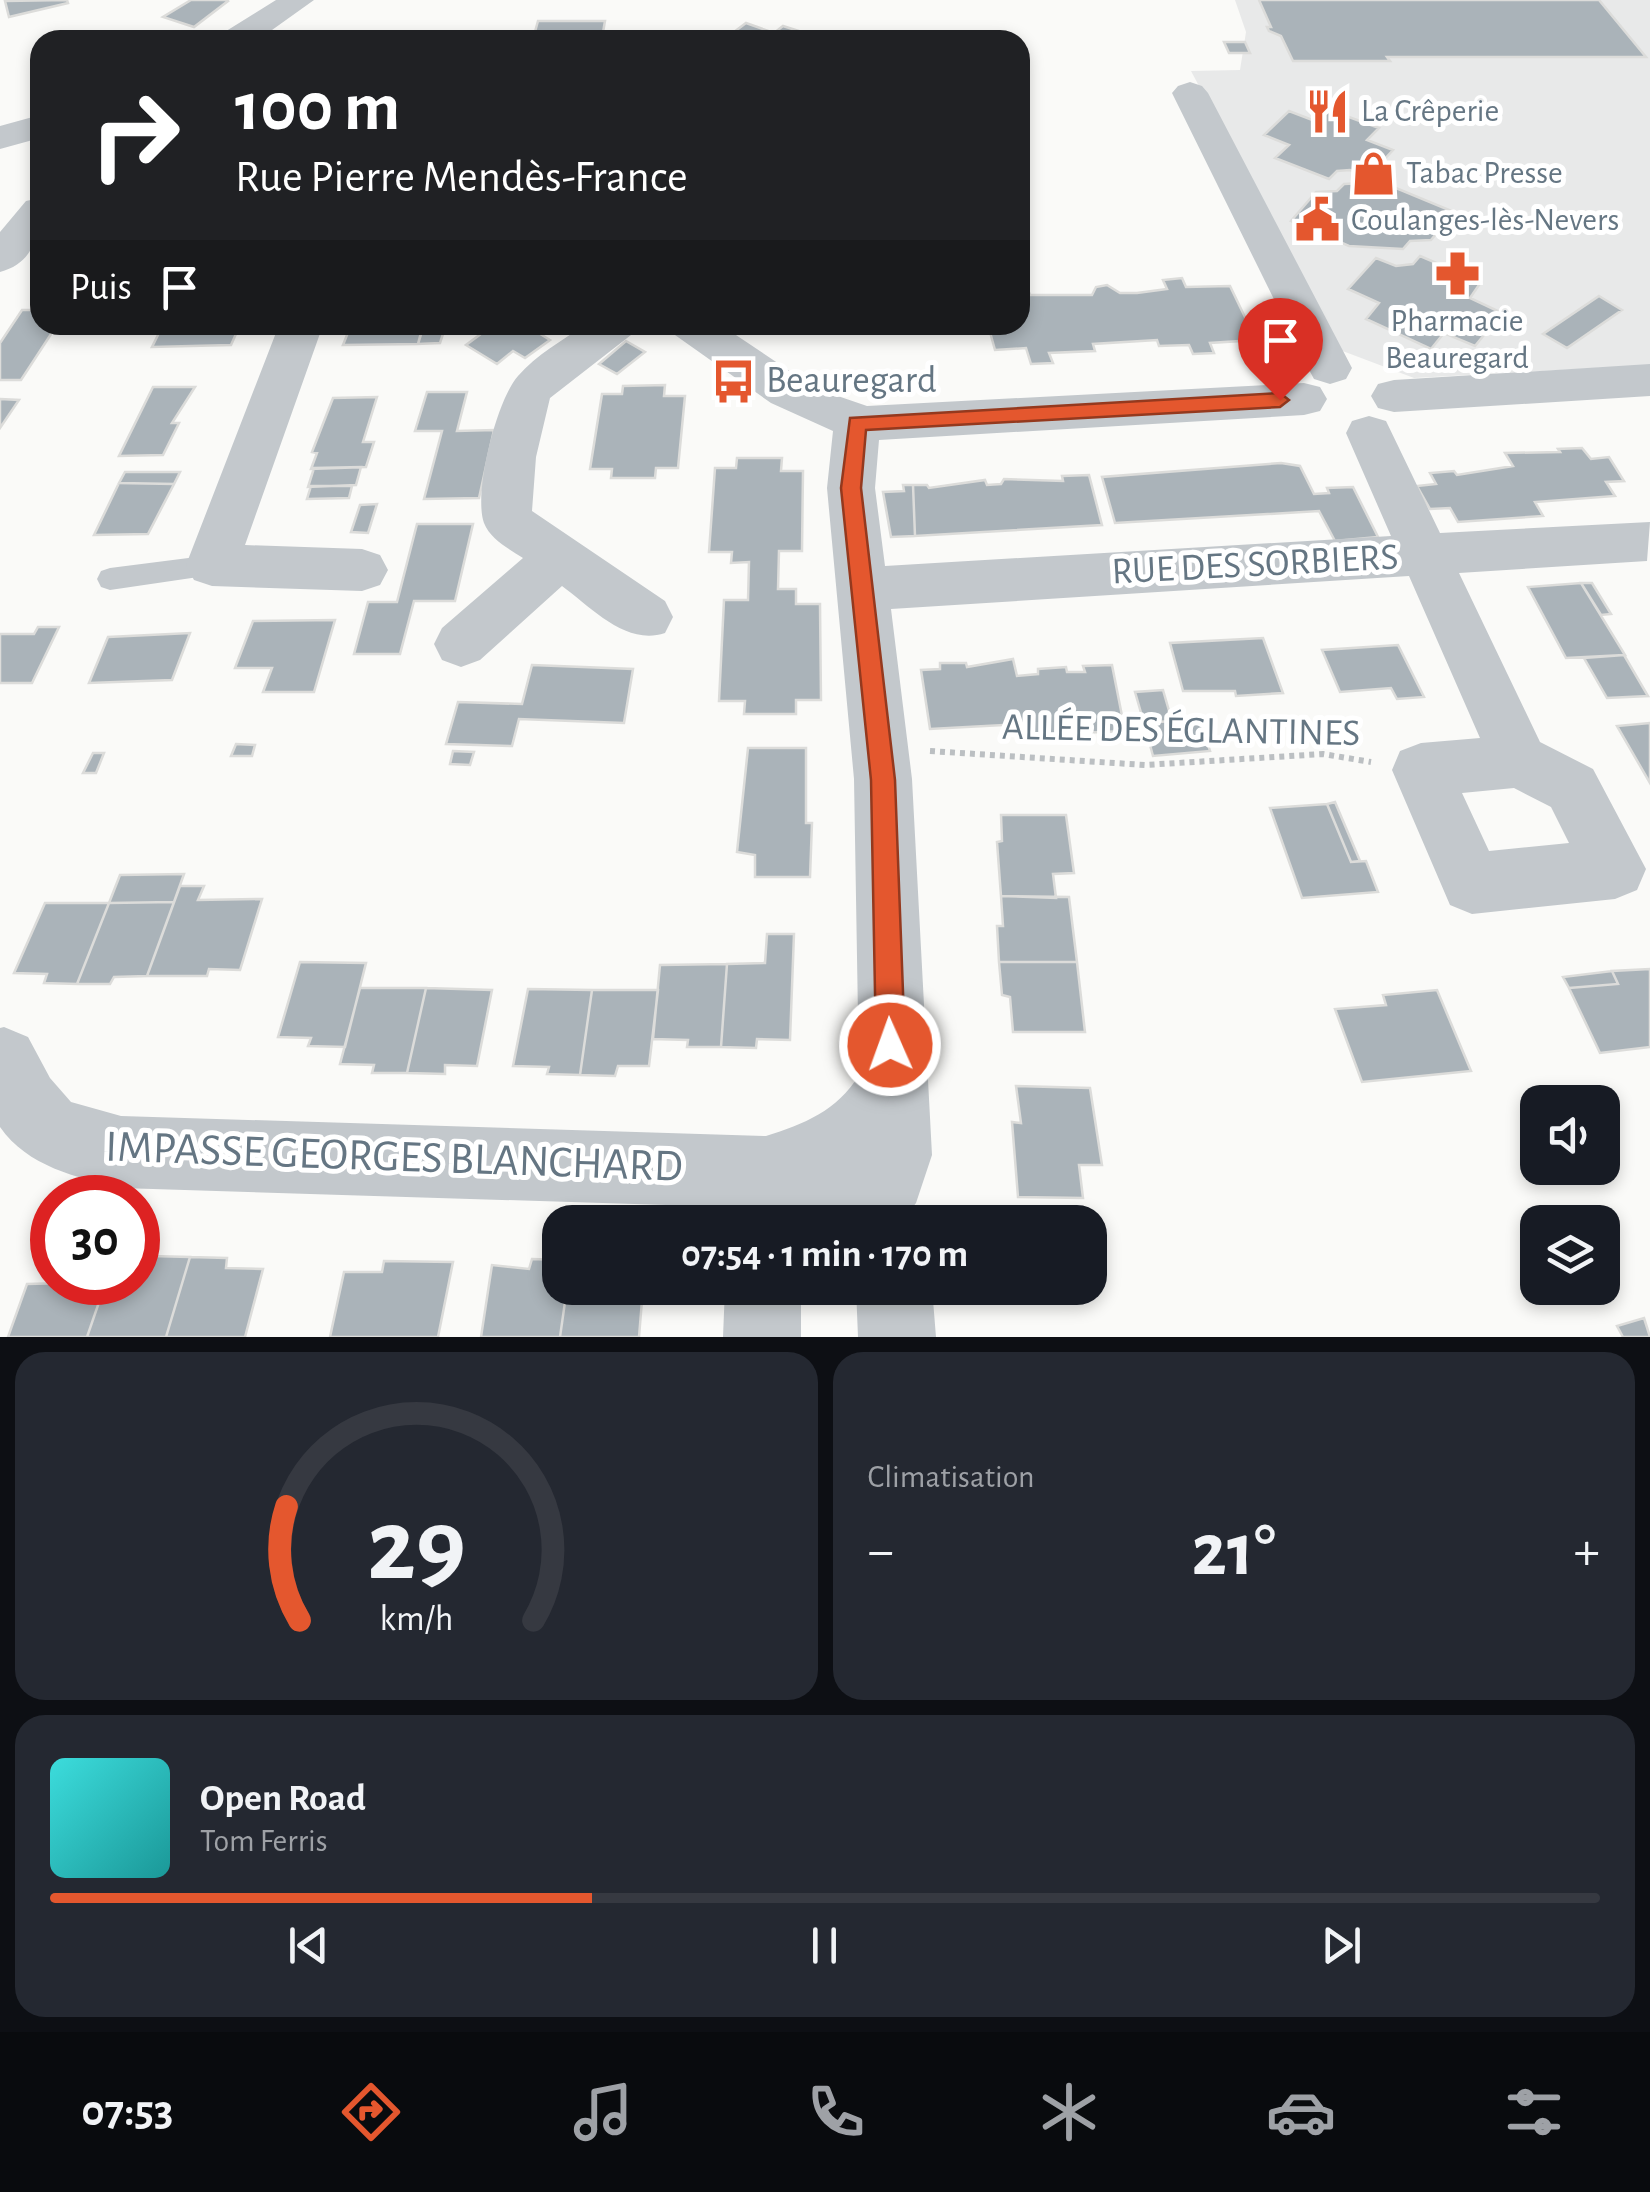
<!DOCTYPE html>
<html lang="fr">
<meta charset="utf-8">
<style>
:root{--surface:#171b24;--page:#242831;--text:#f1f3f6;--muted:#9ea1a6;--line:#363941;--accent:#e4572e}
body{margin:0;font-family:"Alegreya Sans",sans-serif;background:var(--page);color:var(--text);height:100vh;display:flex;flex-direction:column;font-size:38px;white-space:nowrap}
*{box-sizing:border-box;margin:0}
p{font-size:32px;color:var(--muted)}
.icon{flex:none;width:55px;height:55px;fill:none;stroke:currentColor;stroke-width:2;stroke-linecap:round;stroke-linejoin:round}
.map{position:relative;height:1337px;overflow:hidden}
.sheet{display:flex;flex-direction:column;gap:15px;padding:15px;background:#0d0f14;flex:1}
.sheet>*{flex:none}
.top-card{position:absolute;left:30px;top:30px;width:1000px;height:305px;border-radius:30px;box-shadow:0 5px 15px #0003;background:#202124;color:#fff;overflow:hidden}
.tools{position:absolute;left:1520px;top:1085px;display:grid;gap:20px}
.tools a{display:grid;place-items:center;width:100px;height:100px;border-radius:20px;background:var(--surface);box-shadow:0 5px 15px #0003;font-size:50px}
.speed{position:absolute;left:30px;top:1175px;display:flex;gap:20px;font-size:50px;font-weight:700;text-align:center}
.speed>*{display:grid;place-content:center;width:130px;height:130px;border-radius:50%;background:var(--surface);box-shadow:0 5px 15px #0003;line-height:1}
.speed .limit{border:15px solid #d22;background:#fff;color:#111}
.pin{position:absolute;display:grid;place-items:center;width:85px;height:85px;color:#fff;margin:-102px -42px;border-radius:50% 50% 50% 0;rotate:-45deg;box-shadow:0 0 10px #0007}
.pin .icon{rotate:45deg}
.me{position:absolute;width:110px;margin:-55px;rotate:358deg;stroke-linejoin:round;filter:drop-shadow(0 0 8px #0008)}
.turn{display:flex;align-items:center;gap:35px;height:210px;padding:0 40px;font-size:45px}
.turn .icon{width:130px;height:130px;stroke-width:2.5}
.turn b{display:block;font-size:70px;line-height:85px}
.then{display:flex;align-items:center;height:95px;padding:0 40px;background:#0003;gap:20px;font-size:38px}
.big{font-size:75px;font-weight:700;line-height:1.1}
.sheet .widget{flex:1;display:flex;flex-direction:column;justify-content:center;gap:15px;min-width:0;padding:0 35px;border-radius:30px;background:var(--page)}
.sheet .dial{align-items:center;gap:0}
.dial svg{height:260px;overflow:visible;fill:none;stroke:var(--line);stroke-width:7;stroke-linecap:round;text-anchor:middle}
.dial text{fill:var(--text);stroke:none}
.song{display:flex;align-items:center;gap:30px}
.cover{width:120px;height:120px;border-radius:15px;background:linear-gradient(135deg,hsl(180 70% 55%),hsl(180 70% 35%))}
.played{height:10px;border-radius:5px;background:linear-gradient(90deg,var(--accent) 35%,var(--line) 35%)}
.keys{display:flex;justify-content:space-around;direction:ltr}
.heat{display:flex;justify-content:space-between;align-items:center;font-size:55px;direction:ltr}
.sheet .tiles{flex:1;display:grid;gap:15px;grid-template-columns:1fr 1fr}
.widget:last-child{grid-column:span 2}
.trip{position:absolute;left:542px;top:1205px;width:565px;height:100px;border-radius:30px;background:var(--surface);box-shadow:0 5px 15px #0003;font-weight:700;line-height:100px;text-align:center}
.dock{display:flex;height:160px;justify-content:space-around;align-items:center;background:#090b0e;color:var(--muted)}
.dock .icon{width:70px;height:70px}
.dock .current{color:var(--accent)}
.dock b{font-size:45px;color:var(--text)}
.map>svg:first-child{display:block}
.built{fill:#e8e9e9}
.building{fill:#aab3b9;stroke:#dcdcda;stroke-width:2.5}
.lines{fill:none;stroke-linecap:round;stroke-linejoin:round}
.path{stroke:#bbbfc2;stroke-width:6;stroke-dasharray:5 5;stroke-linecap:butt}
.lane{fill:#c3c8cc;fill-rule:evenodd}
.street{fill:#c3c8cc;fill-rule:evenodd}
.route{fill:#e4572e;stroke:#94391e;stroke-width:2.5}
.labels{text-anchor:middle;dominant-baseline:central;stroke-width:10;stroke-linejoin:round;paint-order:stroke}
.far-poi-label{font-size:32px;fill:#657683;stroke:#fff;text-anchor:start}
.poi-label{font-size:38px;fill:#657683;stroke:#fff;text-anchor:start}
.street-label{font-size:38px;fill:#657683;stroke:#fff}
.near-street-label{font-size:45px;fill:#657683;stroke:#fff}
</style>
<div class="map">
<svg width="1650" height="1337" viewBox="0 0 1650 1337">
<rect width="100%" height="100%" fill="#fafaf8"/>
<path class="built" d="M 1235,0 L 1650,0 L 1650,365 L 1414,378 L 1340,350 L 1191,71 L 1240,70 L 1246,32 Z"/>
<path class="building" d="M 67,0 L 68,3 L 9,17 L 5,1 Z
M 191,0 L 227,0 L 228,1 L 194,27 L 163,17 Z
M 1259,0 L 1599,0 L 1646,57 L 1387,57 L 1390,61 L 1293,61 L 1281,36 L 1269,31 L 1267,27 L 1271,27 Z
M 538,21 L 605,21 L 602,38 L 533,39 Z
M 746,23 L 774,33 L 793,40 L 726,38 Z
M 783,26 L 808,34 L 793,40 L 774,33 Z
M 1224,42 L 1245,42 L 1250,53 L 1229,53 Z
M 1327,109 L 1379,128 L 1367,140 L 1393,150 L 1368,177 L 1350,170 L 1337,171 L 1329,179 L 1275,158 L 1289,145 L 1264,135 L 1289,111 L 1315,121 Z
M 1363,183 L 1377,189 L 1396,188 L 1454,212 L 1431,240 L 1410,241 L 1403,249 L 1349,246 L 1291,221 L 1316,192 L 1337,191 L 1344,184 Z
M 1420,256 L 1481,282 L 1470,298 L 1502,313 L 1475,346 L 1444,333 L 1431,349 L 1366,319 L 1379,303 L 1348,289 L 1376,258 L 1396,266 L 1413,264 Z
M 1182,278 L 1186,287 L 1230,286 L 1256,340 L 1210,343 L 1214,353 L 1193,354 L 1189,345 L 1159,346 L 1157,340 L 1093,344 L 1095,351 L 1049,353 L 1053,363 L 1031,364 L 1026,348 L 995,350 L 988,325 L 1020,325 L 1020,287 L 1027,287 L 1030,295 L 1092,295 L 1096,287 L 1107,285 L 1120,293 L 1137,293 L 1167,289 L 1163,280 Z
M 1599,296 L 1622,310 L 1567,348 L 1543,334 Z
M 22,310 L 40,310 L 40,325 L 57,325 L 21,380 L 0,380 L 0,343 Z
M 163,325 L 240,325 L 231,345 L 152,347 Z
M 351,325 L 424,325 L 418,344 L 343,345 Z
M 423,325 L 446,325 L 440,343 L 418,344 Z
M 493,325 L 546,325 L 537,332 L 550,340 L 525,358 L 513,351 L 497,364 L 466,345 Z
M 626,341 L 645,352 L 617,374 L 599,364 Z
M 665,385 L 664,396 L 685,396 L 678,468 L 656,468 L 655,478 L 611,478 L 612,469 L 590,469 L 602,394 L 622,394 L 623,386 Z
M 153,387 L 195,387 L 172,423 L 179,423 L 163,455 L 119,456 Z
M 427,392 L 467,392 L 457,431 L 494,430 L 479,498 L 424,499 L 442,431 L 415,431 Z
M 377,397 L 363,442 L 374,442 L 366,467 L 311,469 L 317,453 L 312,452 L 333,398 Z
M 0,399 L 19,400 L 0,428 Z
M 1582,448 L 1591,459 L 1609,457 L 1624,481 L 1606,482 L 1615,496 L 1535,502 L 1543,516 L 1458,522 L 1450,508 L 1430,509 L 1417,486 L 1436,484 L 1430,473 L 1454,471 L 1457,475 L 1513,466 L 1505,453 L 1560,452 L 1558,449 Z
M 737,458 L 782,458 L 781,471 L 803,471 L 802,551 L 779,551 L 778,589 L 796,589 L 796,604 L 820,604 L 821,700 L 796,700 L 796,714 L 744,714 L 745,701 L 719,701 L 724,600 L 748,600 L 749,562 L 731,563 L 732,552 L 709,552 L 715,468 L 736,468 Z
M 1281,463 L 1300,466 L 1314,494 L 1329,493 L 1327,488 L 1353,487 L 1378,537 L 1335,541 L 1319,511 L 1115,523 L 1102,477 Z
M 361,467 L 356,485 L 308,487 L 314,468 Z
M 125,472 L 180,472 L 174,484 L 119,483 Z
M 1089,475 L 1102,525 L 915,536 L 913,485 L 927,485 L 929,488 L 985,480 L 987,485 L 1001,484 L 1004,479 L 1063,481 L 1062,476 Z
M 119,483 L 174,484 L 148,534 L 94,535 Z
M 903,485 L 913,485 L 915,536 L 891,537 L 883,492 L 904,491 Z
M 311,486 L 352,486 L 349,498 L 307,499 Z
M 377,504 L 368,533 L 351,532 L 360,505 Z
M 417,524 L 473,524 L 455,601 L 414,601 L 400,654 L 354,654 L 368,602 L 397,602 Z
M 1581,583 L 1625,655 L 1624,655 L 1566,658 L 1528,587 Z
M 1581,583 L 1592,583 L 1611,614 L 1601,615 Z
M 335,620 L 314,692 L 263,692 L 272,668 L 235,668 L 253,621 Z
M 38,627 L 59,627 L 32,683 L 0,683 L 0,634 L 34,634 Z
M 190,633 L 172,680 L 89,683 L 108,637 Z
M 1263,638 L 1283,693 L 1236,696 L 1235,691 L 1183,691 L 1170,643 Z
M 1398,645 L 1424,697 L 1397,699 L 1391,688 L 1340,692 L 1322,650 Z
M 1624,655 L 1648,696 L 1607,698 L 1584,658 Z
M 1013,659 L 1017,676 L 1038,674 L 1038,669 L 1066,667 L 1067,672 L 1085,672 L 1083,666 L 1112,665 L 1125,731 L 1029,735 L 1025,724 L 930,729 L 921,670 L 940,669 L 940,663 L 966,663 L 967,667 Z
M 532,665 L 633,669 L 624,723 L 519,719 L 512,746 L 446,744 L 458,702 L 522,704 Z
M 1163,690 L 1172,721 L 1144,723 L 1135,692 Z
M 1200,719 L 1210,751 L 1153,756 L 1144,723 Z
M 1650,723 L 1650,783 L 1617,726 Z
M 236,744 L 255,745 L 252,756 L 231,756 Z
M 748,748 L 806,748 L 806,823 L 812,823 L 810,877 L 755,877 L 755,855 L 737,852 Z
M 453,751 L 474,752 L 470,765 L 450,764 Z
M 93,753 L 104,753 L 96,773 L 83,773 Z
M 1335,802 L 1360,861 L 1351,862 L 1327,804 Z
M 1327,804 L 1351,862 L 1366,861 L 1378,892 L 1302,898 L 1270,808 Z
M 1001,815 L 1066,815 L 1074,873 L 1053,874 L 1056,898 L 1001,896 L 997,842 L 1002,841 Z
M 184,874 L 174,902 L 109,903 L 120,875 Z
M 180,886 L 204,886 L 198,900 L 262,899 L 240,970 L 209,969 L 207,976 L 147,976 Z
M 1001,896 L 1069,897 L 1077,962 L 999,962 L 997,926 L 1003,926 Z
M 174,902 L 147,976 L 114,977 L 110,984 L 77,984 L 109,903 Z
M 45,903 L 109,903 L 77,984 L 44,983 L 47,974 L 14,973 Z
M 767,934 L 794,934 L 790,1040 L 757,1039 L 756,1048 L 721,1047 L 727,964 L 765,963 Z
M 300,962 L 366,963 L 345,1047 L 308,1046 L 311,1038 L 278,1037 Z
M 999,962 L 1077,962 L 1085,1032 L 1013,1032 L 1010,997 L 1002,995 Z
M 727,964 L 721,1047 L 687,1047 L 688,1040 L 653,1039 L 660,965 Z
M 1650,969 L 1650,1047 L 1600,1053 L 1569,988 L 1618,984 L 1612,971 Z
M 1612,971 L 1618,984 L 1569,988 L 1563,977 Z
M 360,988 L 426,988 L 407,1073 L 372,1073 L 374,1065 L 340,1064 Z
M 426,988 L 492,990 L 477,1066 L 445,1065 L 445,1074 L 407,1073 Z
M 528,989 L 592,990 L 580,1075 L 547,1074 L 549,1067 L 513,1066 Z
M 592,990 L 658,990 L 649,1066 L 618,1066 L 615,1076 L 580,1075 Z
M 1437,990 L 1471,1071 L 1362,1082 L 1335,1009 L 1386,1005 L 1383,995 Z
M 1016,1086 L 1090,1088 L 1102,1165 L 1079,1165 L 1083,1198 L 1018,1197 L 1012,1122 L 1021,1123 Z
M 151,1256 L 190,1257 L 166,1337 L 87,1337 L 106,1282 L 138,1282 L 138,1266 L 148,1266 Z
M 190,1257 L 227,1258 L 226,1268 L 263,1269 L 245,1337 L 166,1337 Z
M 532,1259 L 560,1260 L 560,1288 L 567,1288 L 560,1337 L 481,1337 L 492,1265 L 529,1269 Z
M 384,1261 L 453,1262 L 438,1337 L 330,1337 L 344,1272 L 382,1272 Z
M 106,1282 L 87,1337 L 8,1337 L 27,1284 Z
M 567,1288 L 643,1288 L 639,1337 L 560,1337 Z
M 1644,1318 L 1650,1337 L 1623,1337 L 1617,1326 Z"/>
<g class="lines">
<path class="path" d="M 930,751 L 1145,765 L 1323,754 L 1371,762"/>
<path class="lane" d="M 212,555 L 221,558 L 225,565 L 221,572 L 212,575 L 110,590 L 101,587 L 97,579 L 101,571 L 110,568 Z"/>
<path class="street" d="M 276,0 L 314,0 L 258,40 L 218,40 L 223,33 Z
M 1190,82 L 1202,86 L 1208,93 L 1352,368 L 1346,379 L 1330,384 L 1314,379 L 1308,368 L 1172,93 L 1178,86 Z
M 40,115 L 40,138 L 0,149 L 0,126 Z
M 40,198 C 40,230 37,262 0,272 L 0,232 L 26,201 Z
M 279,325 L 323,325 L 245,545 L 362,549 L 380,555 L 388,570 L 380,585 L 362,591 L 212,586 L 194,580 L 186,565 Z
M 585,325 L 638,325 L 631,335 L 550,398 L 536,457 L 532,511 L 665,601 L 673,617 L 665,633 C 626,646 592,608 562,586 L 480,660 L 461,667 L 442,660 L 434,644 L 442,628 L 523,558 C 509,549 490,539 484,523 C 473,493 497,399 518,376 C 536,355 563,340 585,325 Z
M 668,325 L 721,325 L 803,380 L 829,393 L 867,406 L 1304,383 L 1320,387 L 1327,399 L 1320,411 L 1304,415 L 879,440 L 875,488 L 885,566 L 1391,536 L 1346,433 L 1352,421 L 1369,416 L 1386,421 L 1440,533 L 1650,522 L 1647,561 L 1459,573 L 1540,742 L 1593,769 L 1646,869 L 1637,890 L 1615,899 L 1472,914 L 1450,905 L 1392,770 L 1400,751 L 1421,743 L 1480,738 L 1409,576 L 891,609 L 912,779 L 932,1155 L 916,1203 L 901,1222 L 728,1222 L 729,1207 L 121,1188 C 76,1177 28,1167 0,1127 L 0,1028 L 4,1027 L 28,1037 L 50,1078 L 71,1102 L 121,1116 L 766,1136 C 804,1124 837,1111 859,1075 L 854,779 L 827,488 L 833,431 L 771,403 L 675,335 ZM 1514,788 L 1551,807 L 1569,843 L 1489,851 L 1462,793 Z
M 1650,364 L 1650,396 L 1394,412 L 1378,408 L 1371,396 L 1378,384 L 1394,380 Z
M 725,1288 L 801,1288 L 801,1337 L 723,1337 Z
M 856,1288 L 932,1288 L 936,1337 L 858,1337 Z"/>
</g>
<path class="route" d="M 1280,393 L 1289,400 L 1280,407 L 866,430 L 861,488 L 895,780 L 905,1045 L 900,1055 L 890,1059 L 881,1055 L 876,1045 L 871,780 L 841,488 L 850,418 Z"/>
<defs>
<symbol id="restaurant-bare" viewBox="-9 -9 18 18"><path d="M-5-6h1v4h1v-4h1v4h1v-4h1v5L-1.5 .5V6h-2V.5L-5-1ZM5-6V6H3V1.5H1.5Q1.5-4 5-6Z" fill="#e4572e" stroke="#fff" stroke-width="2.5" paint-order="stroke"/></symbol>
<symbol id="shop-bare" viewBox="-9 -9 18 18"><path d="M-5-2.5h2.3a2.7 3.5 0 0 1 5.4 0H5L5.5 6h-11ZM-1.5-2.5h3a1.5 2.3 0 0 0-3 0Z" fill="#e4572e" stroke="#fff" stroke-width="2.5" paint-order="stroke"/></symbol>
<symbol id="civic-bare" viewBox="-9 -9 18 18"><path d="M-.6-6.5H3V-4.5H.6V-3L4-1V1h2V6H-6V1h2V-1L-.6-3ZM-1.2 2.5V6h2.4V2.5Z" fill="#e4572e" stroke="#fff" stroke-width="2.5" paint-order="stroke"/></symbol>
<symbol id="pharmacy-bare" viewBox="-9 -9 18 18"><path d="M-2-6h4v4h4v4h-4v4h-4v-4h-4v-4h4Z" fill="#e4572e" stroke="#fff" stroke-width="2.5" paint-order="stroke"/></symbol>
<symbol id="bus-bare" viewBox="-9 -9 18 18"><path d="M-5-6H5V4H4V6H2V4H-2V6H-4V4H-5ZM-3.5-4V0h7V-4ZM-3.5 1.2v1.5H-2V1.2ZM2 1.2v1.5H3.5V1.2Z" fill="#e4572e" stroke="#fff" stroke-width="2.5" paint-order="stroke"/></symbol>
</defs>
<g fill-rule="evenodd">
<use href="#restaurant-bare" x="1296" y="80" width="63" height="63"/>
<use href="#shop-bare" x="1342" y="142" width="63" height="63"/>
<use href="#civic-bare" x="1286" y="188" width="63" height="63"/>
<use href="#pharmacy-bare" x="1426" y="242" width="63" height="63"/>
<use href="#bus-bare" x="702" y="350" width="63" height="63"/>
</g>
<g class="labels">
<g class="far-poi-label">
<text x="1361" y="111">La Crêperie</text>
<text x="1406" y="173">Tabac Presse</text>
<text x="1351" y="220">Coulanges-lès-Nevers</text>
<text x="1457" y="321" text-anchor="middle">Pharmacie<tspan x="1457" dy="37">Beauregard</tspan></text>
</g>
<g class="poi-label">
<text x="766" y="381">Beauregard</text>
</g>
<g class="street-label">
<text transform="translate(1255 565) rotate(-3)">RUE DES SORBIERS</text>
<text transform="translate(1181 731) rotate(1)">ALLÉE DES ÉGLANTINES</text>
</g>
<g class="near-street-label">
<text transform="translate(394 1157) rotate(2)">IMPASSE GEORGES BLANCHARD</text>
</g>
</g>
</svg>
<div class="tools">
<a><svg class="icon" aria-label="sound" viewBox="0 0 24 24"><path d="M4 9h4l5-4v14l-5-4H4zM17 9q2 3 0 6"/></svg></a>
<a><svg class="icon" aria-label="layers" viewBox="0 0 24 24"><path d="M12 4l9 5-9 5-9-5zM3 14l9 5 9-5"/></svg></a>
</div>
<div class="speed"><div class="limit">30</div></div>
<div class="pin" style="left:1280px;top:400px;background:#d93025"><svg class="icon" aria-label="arrive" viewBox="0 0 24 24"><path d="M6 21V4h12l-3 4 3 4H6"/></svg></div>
<svg class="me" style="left:890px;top:1045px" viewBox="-20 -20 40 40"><circle r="17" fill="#e4572e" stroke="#fff" stroke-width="3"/><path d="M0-11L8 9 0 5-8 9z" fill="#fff"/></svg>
<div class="trip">07:54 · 1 min · 170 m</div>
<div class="top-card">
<div class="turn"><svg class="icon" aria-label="right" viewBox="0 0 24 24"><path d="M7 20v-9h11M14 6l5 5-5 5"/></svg><div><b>100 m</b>Rue Pierre Mendès-France</div></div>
<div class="then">Puis<svg class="icon" aria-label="arrive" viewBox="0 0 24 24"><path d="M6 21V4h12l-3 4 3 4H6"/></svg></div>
</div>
</div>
<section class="sheet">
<div class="tiles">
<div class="widget dial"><svg viewBox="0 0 100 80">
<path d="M14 69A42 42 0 1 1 86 69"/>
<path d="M14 69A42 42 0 0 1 10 34" stroke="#e4572e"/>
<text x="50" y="56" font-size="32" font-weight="700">29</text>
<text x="50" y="72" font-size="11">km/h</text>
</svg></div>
<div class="widget"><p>Climatisation</p>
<div class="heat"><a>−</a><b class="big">21°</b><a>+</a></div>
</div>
<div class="widget">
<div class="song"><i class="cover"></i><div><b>Open Road</b><p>Tom Ferris</p></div></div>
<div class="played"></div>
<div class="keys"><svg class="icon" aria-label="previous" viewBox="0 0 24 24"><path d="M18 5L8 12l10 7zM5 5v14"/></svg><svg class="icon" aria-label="pause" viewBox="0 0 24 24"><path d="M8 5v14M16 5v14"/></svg><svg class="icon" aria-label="next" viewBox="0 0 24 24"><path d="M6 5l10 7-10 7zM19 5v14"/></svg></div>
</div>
</div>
</section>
<nav class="dock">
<b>07:53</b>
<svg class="icon current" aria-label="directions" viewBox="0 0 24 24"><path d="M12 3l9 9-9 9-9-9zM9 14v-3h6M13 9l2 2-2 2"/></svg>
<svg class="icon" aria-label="music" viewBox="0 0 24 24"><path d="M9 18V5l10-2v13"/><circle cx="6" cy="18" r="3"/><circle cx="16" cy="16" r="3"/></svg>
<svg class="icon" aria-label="phone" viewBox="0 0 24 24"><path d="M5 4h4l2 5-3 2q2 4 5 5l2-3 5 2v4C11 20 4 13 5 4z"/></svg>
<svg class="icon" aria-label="climate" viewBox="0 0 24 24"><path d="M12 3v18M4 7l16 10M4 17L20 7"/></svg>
<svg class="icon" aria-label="car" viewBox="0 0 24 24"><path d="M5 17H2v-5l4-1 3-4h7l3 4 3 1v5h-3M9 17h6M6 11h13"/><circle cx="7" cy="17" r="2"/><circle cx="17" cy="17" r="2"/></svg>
<svg class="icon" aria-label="filters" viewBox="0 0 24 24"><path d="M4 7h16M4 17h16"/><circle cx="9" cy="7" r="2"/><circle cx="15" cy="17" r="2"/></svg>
</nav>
